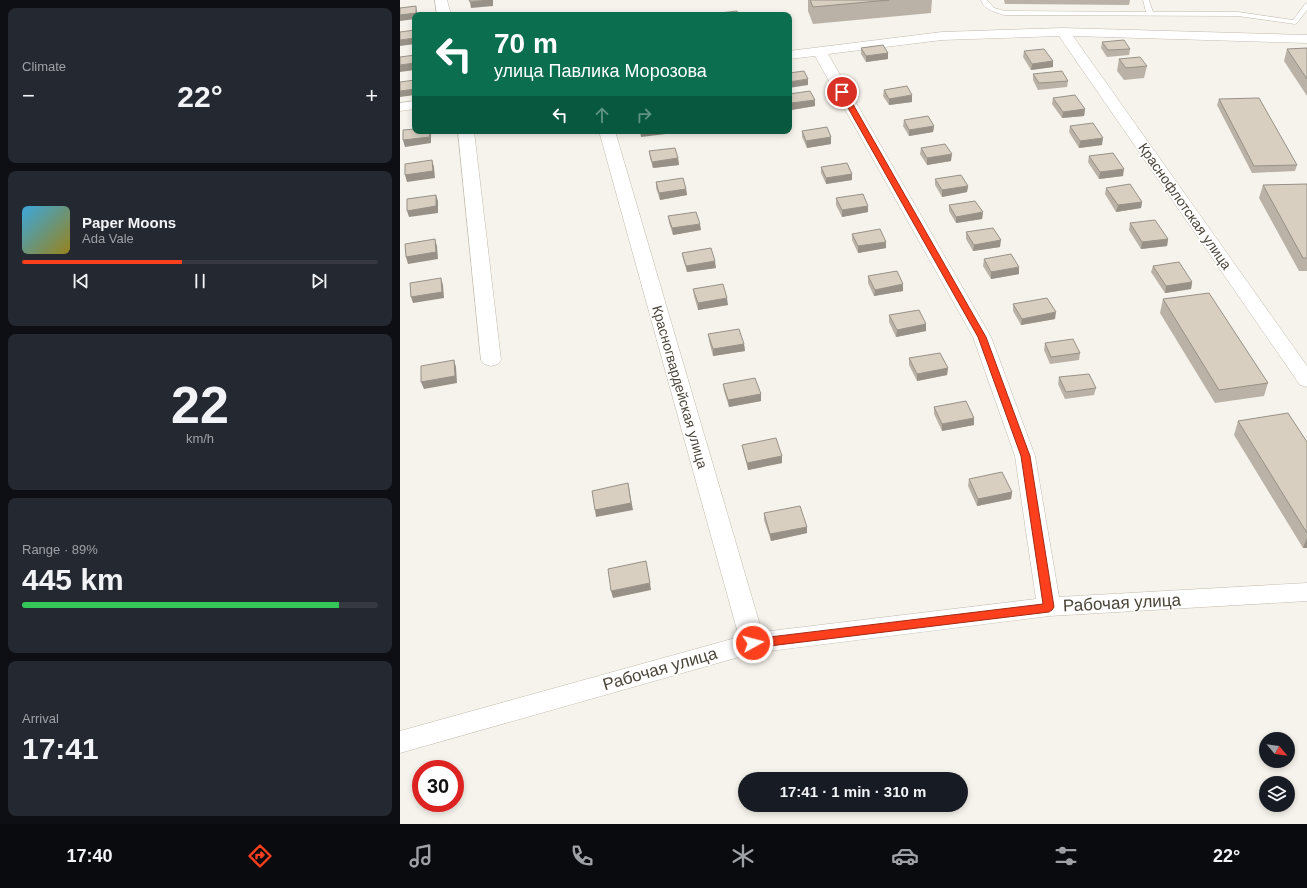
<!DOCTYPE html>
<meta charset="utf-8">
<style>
:root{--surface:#171b24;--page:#242831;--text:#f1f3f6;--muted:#9ea1a6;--line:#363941;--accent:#fc3f1d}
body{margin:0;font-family:Arial,sans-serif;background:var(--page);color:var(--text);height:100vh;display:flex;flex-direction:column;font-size:15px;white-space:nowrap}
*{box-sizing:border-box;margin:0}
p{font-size:13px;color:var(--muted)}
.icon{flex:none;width:22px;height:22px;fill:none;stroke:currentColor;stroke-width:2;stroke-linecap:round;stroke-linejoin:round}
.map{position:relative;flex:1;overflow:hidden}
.details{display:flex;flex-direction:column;gap:8px;padding:8px;background:#0d0f14;width:400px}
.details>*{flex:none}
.top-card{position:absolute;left:12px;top:12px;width:380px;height:122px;border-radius:8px;box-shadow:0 2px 6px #0003;background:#0b6e4f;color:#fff;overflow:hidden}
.needle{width:26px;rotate:119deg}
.fabs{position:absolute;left:859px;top:732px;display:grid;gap:8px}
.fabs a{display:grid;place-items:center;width:36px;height:36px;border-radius:50%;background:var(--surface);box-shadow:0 2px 6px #0003;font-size:20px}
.speed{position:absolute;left:12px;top:760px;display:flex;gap:8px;font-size:20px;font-weight:700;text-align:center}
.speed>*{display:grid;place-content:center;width:52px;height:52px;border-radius:50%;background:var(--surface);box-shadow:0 2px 6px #0003;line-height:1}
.speed .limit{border:6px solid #d22;background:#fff;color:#111}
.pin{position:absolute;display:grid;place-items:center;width:34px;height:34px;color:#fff;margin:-17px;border:2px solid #fff;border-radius:50%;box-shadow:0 1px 4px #0007}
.me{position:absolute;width:44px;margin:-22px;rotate:83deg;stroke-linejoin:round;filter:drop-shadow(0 0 3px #0008)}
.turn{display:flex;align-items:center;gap:14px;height:84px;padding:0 16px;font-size:18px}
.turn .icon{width:52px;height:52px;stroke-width:2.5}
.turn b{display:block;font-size:28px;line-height:34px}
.lanes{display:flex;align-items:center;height:38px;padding:0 16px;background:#0003;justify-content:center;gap:20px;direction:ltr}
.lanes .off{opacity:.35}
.big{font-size:30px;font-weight:600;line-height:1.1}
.details .tile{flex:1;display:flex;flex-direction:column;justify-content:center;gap:6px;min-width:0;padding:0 14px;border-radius:8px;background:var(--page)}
.details .dial{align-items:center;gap:0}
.dial b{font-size:52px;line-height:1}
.song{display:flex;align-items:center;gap:12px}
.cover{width:48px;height:48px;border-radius:6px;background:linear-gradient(135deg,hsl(200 70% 55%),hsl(50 70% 35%))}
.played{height:4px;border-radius:2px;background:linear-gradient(90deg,var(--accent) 45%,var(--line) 45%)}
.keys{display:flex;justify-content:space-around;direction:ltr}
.heat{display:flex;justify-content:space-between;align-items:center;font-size:22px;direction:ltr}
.charge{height:6px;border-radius:3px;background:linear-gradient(90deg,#34c759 89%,var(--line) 0)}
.trip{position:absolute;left:338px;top:772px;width:230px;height:40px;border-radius:20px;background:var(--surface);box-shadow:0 2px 6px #0003;font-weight:600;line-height:40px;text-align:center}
.tab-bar{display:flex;height:64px;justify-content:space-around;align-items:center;background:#090b0e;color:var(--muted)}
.tab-bar .icon{width:28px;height:28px}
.tab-bar .selected{color:var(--accent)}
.tab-bar b{font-size:18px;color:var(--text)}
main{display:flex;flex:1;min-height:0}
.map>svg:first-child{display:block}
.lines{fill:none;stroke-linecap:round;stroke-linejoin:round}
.lane-casing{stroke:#c2bbae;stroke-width:1}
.street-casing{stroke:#c2bbae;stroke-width:1}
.lane{fill:#fff;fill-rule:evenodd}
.street{fill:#fff;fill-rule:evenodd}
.wall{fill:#bab2a6}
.shaded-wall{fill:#979187}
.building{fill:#d8cfc1;stroke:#979187}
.route{fill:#fc3f1d;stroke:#a42913}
.labels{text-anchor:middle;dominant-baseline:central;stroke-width:3.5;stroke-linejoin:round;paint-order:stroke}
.street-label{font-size:14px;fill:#4b4439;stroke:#fff}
.near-street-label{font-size:17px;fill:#4b4439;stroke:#fff}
</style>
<main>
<section class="details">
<div class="tile"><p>Climate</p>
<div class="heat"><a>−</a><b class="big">22°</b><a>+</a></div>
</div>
<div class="tile">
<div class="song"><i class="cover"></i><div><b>Paper Moons</b><p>Ada Vale</p></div></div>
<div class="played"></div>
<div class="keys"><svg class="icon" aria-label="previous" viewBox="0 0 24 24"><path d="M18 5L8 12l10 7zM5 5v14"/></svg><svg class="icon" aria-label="pause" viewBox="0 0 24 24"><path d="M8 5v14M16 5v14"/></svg><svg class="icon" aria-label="next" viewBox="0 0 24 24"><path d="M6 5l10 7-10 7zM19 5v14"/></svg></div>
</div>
<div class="tile dial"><b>22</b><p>km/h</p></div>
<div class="tile"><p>Range · 89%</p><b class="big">445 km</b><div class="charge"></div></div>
<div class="tile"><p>Arrival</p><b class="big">17:41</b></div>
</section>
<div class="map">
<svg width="907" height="824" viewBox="0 0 907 824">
<rect width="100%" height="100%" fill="#f6f3ec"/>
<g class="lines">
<defs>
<path id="lane" d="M 581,0 L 587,0 L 594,8 L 605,11 L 746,12 L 743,0 L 749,0 L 753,12 L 838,12 L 893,20 L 905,4 L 907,3 L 907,10 L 897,23 L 895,24 L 838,16 L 604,15 C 595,12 584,10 581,0 Z"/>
<path id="street" d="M 35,0 L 47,0 L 51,15 L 37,15 Z
M 663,28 L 907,35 L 907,43 L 673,36 L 907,366 L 907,387 L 900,385 L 659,36 L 542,40 L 428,54 L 591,337 L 635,456 L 659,597 L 907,583 L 907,601 L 649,616 L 353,653 L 0,753 L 0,731 L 339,637 L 199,131 L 215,131 L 362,632 L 636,599 L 615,456 L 573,337 L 415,56 L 389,59 L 389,51 L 542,32 Z
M 15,101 L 15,109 L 0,111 L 0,103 Z
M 58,131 L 74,131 L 101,360 L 98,364 L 91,366 L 84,364 L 81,360 Z"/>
</defs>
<use href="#lane" class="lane-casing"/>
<use href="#street" class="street-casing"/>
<use href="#lane" class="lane"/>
<use href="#street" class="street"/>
</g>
<path class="wall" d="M 408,0 L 532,0 L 531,13 L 413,24 L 408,11 Z
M 604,0 L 730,0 L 729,5 L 605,4 Z
M 702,42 L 730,49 L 729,55 L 707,57 L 701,48 Z
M 461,48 L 488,53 L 488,59 L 466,62 L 461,54 Z
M 907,48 L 907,96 L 884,61 L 887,49 Z
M 624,51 L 653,67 L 631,70 L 623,57 Z
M 719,59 L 747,66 L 744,78 L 724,80 L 717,71 Z
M 633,74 L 668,81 L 667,87 L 638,90 L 633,80 Z
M 484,90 L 512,95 L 512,102 L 489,105 L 483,96 Z
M 389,94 L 415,106 L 391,110 L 389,106 Z
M 653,98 L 685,109 L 684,116 L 662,118 L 652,104 Z
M 819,99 L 897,165 L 895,171 L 852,173 L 817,105 Z
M 504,120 L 534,126 L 533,132 L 509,136 L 503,126 Z
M 670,126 L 702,145 L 679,148 L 669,132 Z
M 402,131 L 431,144 L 407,148 L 402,137 Z
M 521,148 L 551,161 L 527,165 L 520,154 Z
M 249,151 L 278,158 L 279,165 L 253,168 L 250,158 Z
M 689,156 L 723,176 L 699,179 L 688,162 Z
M 421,167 L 452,174 L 452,180 L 426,184 L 421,173 Z
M 535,179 L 568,186 L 567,192 L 542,197 L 535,185 Z
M 256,182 L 286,189 L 287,195 L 260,200 L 256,188 Z
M 907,184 L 907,271 L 899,271 L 859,198 L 863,185 Z
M 706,188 L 742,202 L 741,208 L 716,212 L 705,194 Z
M 436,198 L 468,206 L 468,212 L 442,217 L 436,205 Z
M 549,205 L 583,212 L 582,219 L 556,223 L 549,211 Z
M 268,216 L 301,230 L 273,235 L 269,223 Z
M 730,223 L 768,239 L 767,246 L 741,249 L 729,230 Z
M 566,232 L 600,247 L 573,251 L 566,239 Z
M 452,234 L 486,242 L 486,248 L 458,253 L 452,240 Z
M 282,253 L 316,268 L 287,272 L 283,259 Z
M 584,259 L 619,274 L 591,279 L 583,266 Z
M 753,266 L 792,282 L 791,289 L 765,293 L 751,272 Z
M 468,276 L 503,291 L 474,296 L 468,283 Z
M 293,289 L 328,305 L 298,310 L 294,296 Z
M 763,299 L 868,383 L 864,396 L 815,403 L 760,313 Z
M 613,304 L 655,319 L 621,325 L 613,311 Z
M 489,315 L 526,324 L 526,331 L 496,337 L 489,322 Z
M 308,334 L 344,344 L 345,351 L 313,356 L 309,341 Z
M 645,343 L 680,353 L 679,360 L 650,364 L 644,350 Z
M 509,358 L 548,368 L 547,375 L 517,381 L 509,365 Z
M 659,377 L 696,388 L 694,395 L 665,399 L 658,384 Z
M 323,384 L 361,394 L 361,401 L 329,407 L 324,391 Z
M 534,407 L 574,425 L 542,431 L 534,414 Z
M 838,421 L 907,442 L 907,548 L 903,548 L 834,435 Z
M 342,445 L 382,456 L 382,463 L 348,470 L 343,451 Z
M 569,479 L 612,492 L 611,499 L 577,506 L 568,486 Z
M 364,513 L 407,527 L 407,533 L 371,541 L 364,520 Z"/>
<path class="shaded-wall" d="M 89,0 L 93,0 L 93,6 L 71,8 L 70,2 Z
M 16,6 L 17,12 L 17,15 L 15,15 L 15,19 L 0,21 L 0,15 Z
M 15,38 L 15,44 L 0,46 L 0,40 Z
M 488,53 L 488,59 L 466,62 L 466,56 Z
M 653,61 L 653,67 L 631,70 L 632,64 Z
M 15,63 L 15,70 L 0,72 L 0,65 Z
M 408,79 L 408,85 L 389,88 L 389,82 Z
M 15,89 L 15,95 L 0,97 L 0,91 Z
M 512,95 L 512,102 L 489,105 L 489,99 Z
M 415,100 L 415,106 L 391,110 L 391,103 Z
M 685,109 L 684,116 L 662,118 L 663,112 Z
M 534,126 L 533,132 L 509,136 L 509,130 Z
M 29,131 L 30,131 L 31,133 L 31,143 L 5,147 L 3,140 Z
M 240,131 L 266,131 L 266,134 L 241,137 Z
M 431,137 L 431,144 L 407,148 L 406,141 Z
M 703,138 L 702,145 L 679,148 L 680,141 Z
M 552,154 L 551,161 L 527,165 L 527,158 Z
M 278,158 L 279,165 L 253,168 L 252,162 Z
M 32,160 L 34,167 L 35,178 L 7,182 L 5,175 Z
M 724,169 L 723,176 L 699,179 L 700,172 Z
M 452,174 L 452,180 L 426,184 L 426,178 Z
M 568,186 L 567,192 L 542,197 L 542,190 Z
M 286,189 L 287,195 L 260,200 L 259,193 Z
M 36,195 L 38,201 L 38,213 L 9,217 L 7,211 Z
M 742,202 L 741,208 L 716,212 L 718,205 Z
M 468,206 L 468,212 L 442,217 L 442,210 Z
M 583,212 L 582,219 L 556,223 L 556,217 Z
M 300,224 L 301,230 L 273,235 L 272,228 Z
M 35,239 L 37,246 L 38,259 L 8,264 L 6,257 Z
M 768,239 L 767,246 L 741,249 L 742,242 Z
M 601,240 L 600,247 L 573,251 L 574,245 Z
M 486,242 L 486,248 L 458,253 L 458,246 Z
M 315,261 L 316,268 L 287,272 L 286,266 Z
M 619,267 L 619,274 L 591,279 L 591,272 Z
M 41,278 L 43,285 L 44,298 L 13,303 L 11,297 Z
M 792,282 L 791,289 L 765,293 L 766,286 Z
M 503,284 L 503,291 L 474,296 L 475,290 Z
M 327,298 L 328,305 L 298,310 L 298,303 Z
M 656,312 L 655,319 L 621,325 L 622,319 Z
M 526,324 L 526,331 L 496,337 L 497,330 Z
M 344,344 L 345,351 L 313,356 L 313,349 Z
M 54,360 L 56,367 L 57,383 L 24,389 L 21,382 Z
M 548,368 L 547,375 L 517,381 L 517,374 Z
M 361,394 L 361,401 L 329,407 L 328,400 Z
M 574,418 L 574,425 L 542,431 L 542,424 Z
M 382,456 L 382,463 L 348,470 L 347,463 Z
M 228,483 L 233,510 L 196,517 L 195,510 Z
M 612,492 L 611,499 L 577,506 L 578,499 Z
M 407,527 L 407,533 L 371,541 L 370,534 Z
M 907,538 L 907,548 L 903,548 Z
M 250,583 L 251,590 L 213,598 L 211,591 Z"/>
<path class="building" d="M 69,0 L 89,0 L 70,2 Z
M 410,0 L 489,0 L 413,7 Z
M 16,6 L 16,13 L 0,15 L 0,8 Z
M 337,11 L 339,15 L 303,15 Z
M 97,13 L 97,15 L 82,15 Z
M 15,30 L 15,38 L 0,40 L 0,32 Z
M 724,40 L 730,49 L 708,50 L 702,42 Z
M 483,45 L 488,53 L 466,56 L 461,48 Z
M 907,48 L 907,79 L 887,49 Z
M 644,49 L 653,61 L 632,64 L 624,51 Z
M 15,55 L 15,63 L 0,65 L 0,57 Z
M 740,57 L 747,66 L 726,68 L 719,59 Z
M 404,71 L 408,79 L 389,82 L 389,73 Z
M 662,71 L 668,81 L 639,83 L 633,74 Z
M 15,80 L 15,89 L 0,91 L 0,82 Z
M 507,86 L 512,95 L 489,99 L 484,90 Z
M 410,91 L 415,100 L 391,103 L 389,100 L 389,94 Z
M 675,95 L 685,109 L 663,112 L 653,98 Z
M 859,98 L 897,165 L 854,166 L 819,99 Z
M 528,116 L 534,126 L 509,130 L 504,120 Z
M 693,123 L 703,138 L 680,141 L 670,126 Z
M 427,127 L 431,137 L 406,141 L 402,131 Z
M 15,129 L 15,131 L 29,131 L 30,137 L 3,140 L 3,130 Z
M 545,144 L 552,154 L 527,158 L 521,148 Z
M 275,148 L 278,158 L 252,162 L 249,151 Z
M 713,153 L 724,169 L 700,172 L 689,156 Z
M 32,160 L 33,171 L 5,175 L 5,164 Z
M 447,163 L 452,174 L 426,178 L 421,167 Z
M 561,175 L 568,186 L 542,190 L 535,179 Z
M 283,178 L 286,189 L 259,193 L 256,182 Z
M 730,184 L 742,202 L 718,205 L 706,188 Z
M 907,184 L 907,258 L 903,258 L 863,185 Z
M 463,194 L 468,206 L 442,210 L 436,198 Z
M 36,195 L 36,206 L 7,211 L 7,199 Z
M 575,201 L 583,212 L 556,217 L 549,205 Z
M 296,212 L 300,224 L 272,228 L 268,216 Z
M 755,220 L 768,239 L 742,242 L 730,223 Z
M 593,228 L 601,240 L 574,245 L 566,232 Z
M 480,229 L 486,242 L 458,246 L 452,234 Z
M 35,239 L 36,252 L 6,257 L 5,244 Z
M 311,248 L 315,261 L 286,266 L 282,253 Z
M 611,254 L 619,267 L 591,272 L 584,259 Z
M 779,262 L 792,282 L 766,286 L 753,266 Z
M 497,271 L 503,284 L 475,290 L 468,276 Z
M 41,278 L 42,292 L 11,297 L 10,283 Z
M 323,284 L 327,298 L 298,303 L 293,289 Z
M 809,293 L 868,383 L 819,390 L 763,299 Z
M 647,298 L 656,312 L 622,319 L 613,304 Z
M 519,310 L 526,324 L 497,330 L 489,315 Z
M 339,329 L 344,344 L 313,349 L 308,334 Z
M 673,339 L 680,353 L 651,357 L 645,343 Z
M 540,353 L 548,368 L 517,374 L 509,358 Z
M 54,360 L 55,376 L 21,382 L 21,366 Z
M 689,374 L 696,388 L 666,392 L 659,377 Z
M 355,378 L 361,394 L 328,400 L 323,384 Z
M 566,401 L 574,418 L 542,424 L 534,407 Z
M 888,413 L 907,442 L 907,533 L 838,421 Z
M 376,438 L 382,456 L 347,463 L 342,445 Z
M 602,472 L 612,492 L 578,499 L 569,479 Z
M 228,483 L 231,503 L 195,510 L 192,491 Z
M 400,506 L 407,527 L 370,534 L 364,513 Z
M 246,561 L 250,583 L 211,591 L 208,569 Z"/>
<path class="route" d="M 442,90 L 446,92 L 586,337 L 630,456 L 654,607 L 652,610 L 649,612 L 353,648 L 349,647 L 348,643 L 349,640 L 353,639 L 643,604 L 621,456 L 578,337 L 439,92 Z"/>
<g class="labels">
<g class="street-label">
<text transform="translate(785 206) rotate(55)">Краснофлотская улица</text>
<text transform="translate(280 387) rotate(74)">Красногвардейская улица</text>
</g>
<g class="near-street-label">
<text transform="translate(722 603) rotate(-3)">Рабочая улица</text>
<text transform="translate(260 669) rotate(-16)">Рабочая улица</text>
</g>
</g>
</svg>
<div class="fabs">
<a><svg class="needle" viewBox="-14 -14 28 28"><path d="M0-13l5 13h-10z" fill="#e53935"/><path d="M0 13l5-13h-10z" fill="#9ea1a6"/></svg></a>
<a><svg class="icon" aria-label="layers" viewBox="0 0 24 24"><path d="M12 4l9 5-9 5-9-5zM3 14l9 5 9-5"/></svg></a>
</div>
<div class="speed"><div class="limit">30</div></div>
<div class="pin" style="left:442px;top:92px;background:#d93025"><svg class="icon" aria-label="arrive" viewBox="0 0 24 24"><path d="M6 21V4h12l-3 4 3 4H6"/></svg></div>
<svg class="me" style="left:353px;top:643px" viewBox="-20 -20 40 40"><circle r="17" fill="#fc3f1d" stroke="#fff" stroke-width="3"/><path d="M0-11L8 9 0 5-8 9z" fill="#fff"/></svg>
<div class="trip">17:41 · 1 min · 310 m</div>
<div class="top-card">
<div class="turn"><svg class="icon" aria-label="left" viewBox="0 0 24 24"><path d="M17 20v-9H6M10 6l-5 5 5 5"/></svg><div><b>70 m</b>улица Павлика Морозова</div></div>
<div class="lanes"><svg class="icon" aria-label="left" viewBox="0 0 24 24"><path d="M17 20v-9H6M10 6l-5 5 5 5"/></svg><svg class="icon off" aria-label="ahead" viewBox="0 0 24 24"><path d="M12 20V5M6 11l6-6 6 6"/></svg><svg class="icon off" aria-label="right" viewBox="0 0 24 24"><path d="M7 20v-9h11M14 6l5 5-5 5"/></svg></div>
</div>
</div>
</main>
<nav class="tab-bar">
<b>17:40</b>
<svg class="icon selected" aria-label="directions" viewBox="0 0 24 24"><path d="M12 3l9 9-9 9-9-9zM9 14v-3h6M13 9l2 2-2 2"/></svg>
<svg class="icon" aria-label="music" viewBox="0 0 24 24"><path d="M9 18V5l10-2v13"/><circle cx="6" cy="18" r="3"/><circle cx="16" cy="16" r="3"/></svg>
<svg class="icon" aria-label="phone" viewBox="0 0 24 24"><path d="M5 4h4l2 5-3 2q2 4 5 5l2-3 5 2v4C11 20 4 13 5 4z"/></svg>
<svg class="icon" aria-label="climate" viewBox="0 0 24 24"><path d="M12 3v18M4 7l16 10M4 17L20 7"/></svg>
<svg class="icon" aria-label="car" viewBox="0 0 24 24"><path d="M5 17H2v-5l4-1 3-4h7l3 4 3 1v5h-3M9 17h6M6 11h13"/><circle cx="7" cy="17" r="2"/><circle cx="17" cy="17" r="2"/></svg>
<svg class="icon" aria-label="filters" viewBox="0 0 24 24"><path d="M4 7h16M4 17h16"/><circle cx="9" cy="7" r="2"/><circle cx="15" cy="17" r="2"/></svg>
<b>22°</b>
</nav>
